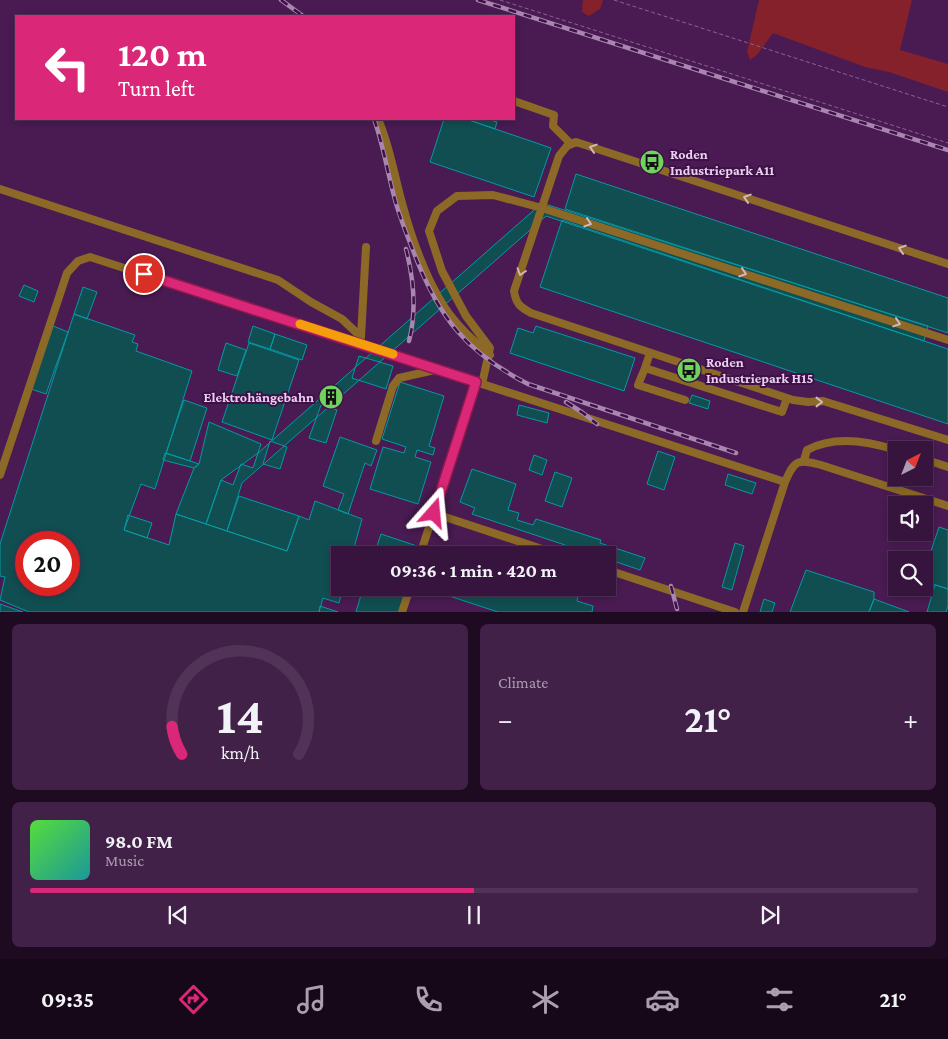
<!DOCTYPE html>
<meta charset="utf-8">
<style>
:root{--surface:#37143e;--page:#422149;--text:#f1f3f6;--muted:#aa9eb0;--line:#513358;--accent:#db2777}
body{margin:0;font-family:"Crimson Pro",serif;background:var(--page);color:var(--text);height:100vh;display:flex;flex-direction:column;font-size:19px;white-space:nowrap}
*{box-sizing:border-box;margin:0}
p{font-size:16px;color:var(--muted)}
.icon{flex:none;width:28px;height:28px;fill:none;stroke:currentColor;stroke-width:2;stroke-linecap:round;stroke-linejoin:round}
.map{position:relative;height:612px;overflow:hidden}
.sheet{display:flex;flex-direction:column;gap:12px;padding:12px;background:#1e0b22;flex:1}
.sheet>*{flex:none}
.top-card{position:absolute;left:15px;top:15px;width:500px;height:105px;border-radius:0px;box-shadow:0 2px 8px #0003,0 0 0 1px var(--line);background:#db2777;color:#fff;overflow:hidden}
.needle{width:32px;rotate:42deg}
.controls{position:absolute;left:888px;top:441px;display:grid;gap:10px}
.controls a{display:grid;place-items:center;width:45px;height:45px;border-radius:0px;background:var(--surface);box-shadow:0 2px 8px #0003,0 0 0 1px var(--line);font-size:25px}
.speed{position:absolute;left:15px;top:531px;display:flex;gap:10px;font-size:25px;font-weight:700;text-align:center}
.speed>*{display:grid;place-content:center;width:65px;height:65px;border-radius:50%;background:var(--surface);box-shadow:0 2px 8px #0003,0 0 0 1px var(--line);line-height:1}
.speed .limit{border:8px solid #d22;background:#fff;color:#111}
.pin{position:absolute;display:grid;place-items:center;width:42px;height:42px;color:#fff;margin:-21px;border:2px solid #fff;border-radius:50%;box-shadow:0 1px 5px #0007}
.me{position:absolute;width:55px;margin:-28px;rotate:18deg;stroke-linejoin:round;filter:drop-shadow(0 0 4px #0008)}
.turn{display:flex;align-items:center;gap:18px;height:105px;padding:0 20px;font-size:22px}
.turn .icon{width:65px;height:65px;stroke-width:2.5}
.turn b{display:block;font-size:35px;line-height:42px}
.big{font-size:38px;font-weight:700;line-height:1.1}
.sheet .card{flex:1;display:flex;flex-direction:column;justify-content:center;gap:8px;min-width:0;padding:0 18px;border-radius:8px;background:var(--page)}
.sheet .dial{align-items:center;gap:0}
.dial svg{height:130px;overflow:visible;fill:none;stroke:var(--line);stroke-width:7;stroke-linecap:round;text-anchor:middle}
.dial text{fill:var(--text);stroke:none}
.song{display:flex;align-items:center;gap:15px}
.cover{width:60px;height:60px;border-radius:8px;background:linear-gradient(135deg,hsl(110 70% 55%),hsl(180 70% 35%))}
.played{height:5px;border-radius:2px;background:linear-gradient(90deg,var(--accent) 50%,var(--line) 50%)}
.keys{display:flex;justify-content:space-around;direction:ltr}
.heat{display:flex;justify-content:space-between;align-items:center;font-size:28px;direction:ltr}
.sheet .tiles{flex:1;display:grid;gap:12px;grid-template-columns:1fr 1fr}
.card:last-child{grid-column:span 2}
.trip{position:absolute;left:331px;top:546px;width:285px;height:50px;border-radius:0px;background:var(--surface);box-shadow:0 2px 8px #0003,0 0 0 1px var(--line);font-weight:700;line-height:50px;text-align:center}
.dock{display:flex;height:80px;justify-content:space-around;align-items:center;background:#160819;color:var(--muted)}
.dock .icon{width:35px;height:35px}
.dock .selected{color:var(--accent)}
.dock b{font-size:22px;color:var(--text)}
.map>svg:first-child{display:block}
.green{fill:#84212a}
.building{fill:#114e51;stroke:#049aa1;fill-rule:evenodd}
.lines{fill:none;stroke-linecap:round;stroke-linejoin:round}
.path{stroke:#896291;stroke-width:1;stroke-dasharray:4 2.5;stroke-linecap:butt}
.minor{stroke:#8c6927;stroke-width:8}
.rail-casing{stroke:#a986b0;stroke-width:4.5}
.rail{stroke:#3e1047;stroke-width:2.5;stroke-dasharray:8;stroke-linecap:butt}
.oneway{stroke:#d3b6be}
.route-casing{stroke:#8e194d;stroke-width:12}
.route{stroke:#db2777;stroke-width:9}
.slow{stroke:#f59e0b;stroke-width:9}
.labels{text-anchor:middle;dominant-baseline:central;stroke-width:4;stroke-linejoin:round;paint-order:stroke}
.poi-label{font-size:14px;font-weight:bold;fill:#ebd0f1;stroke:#3e1047;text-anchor:start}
</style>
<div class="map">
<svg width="948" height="612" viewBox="0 0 948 612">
<rect width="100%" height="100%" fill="#491b52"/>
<path class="green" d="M 583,0 L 603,0 L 600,9 L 589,16 L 582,12 Z
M 759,0 L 912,0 L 900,50 L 948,64 L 948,92 L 889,72 L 865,67 L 773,33 L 757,55 L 750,60 L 747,52 Z"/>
<path class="building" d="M 444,119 L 466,119 L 551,148 L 534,197 L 430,162 Z
M 466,119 L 487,119 L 497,122 L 495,129 Z
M 576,174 L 948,298 L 948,333 L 565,209 Z
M 542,203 L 928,326 L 924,341 L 546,216 L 242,483 L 227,531 L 206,524 L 221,480 L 258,453 Z
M 562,220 L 948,349 L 948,424 L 540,287 Z
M 24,285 L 38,291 L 34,302 L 19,296 Z
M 83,287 L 97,292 L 87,319 L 74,314 Z
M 74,314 L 135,335 L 132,342 L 138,344 L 136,351 L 192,371 L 155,489 L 141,484 L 124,530 L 169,545 L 176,514 L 287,551 L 299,516 L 309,520 L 315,501 L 362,519 L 352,555 L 340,555 L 340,588 L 343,588 L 339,603 L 323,598 L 319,612 L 29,612 L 0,600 L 5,577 L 0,576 L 0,544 ZM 26,542 L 69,542 L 69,585 L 26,585 Z
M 53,326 L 68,332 L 46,394 L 31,389 Z
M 253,326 L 275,334 L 270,349 L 248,342 Z
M 536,326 L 635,358 L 624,391 L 510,353 L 518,328 L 533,333 Z
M 275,334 L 307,345 L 302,360 L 270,349 Z
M 226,343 L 246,350 L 237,376 L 218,370 Z
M 249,343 L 299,360 L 272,440 L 222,422 Z
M 359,356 L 393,366 L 386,389 L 352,378 Z
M 400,382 L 444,396 L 429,446 L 435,448 L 433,455 L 417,450 L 415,457 L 431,462 L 418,504 L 370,489 L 383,447 L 404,453 L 406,447 L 382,439 Z
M 692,395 L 710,401 L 708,409 L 689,403 Z
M 184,400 L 207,408 L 190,461 L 166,453 Z
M 321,405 L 337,410 L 326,443 L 309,438 Z
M 519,405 L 549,413 L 547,423 L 517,415 Z
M 209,422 L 261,444 L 253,468 L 241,464 L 233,485 L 221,480 L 206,524 L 176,514 L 194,468 L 199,464 Z
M 340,437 L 377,450 L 371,466 L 365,463 L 348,514 L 338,510 L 344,494 L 323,486 Z
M 270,441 L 287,447 L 280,469 L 263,464 Z
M 658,451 L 675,457 L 664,490 L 647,484 Z
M 165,453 L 187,460 L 199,464 L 194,468 L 163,460 Z
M 534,455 L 547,460 L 542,475 L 529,470 Z
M 472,469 L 516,484 L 508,510 L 519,513 L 517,520 L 533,525 L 536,519 L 601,540 L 600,543 L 645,558 L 640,570 L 608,559 L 608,555 L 595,555 L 472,514 L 475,508 L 460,502 Z
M 555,472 L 572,478 L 562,507 L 545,501 Z
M 728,474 L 756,483 L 752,494 L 725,485 Z
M 239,496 L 299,516 L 287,551 L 227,531 Z
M 128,515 L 152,523 L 147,538 L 124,530 Z
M 939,527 L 948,530 L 948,589 L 924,581 L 924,572 Z
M 381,534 L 426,549 L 424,555 L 374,555 Z
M 735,543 L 744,546 L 732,590 L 722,587 Z
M 806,570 L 874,592 L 874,599 L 869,612 L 790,612 Z
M 935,585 L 948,589 L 948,606 L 946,612 L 927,612 Z
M 363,588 L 413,588 L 405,612 L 356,612 Z
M 445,588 L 537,588 L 560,595 L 563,588 L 579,593 L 577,601 L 593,606 L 592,612 L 498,612 L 443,594 Z
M 764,599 L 775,603 L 772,612 L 760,612 Z
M 874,599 L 909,612 L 869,612 Z
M 0,604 L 23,612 L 0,612 Z
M 320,606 L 338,612 L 319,612 Z"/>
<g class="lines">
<path class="path" d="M 500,0 L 948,143
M 614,0 L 948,107"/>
<path class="minor" d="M 514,101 L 554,115 L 553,126 L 571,144
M 378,119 C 390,146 394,175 402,203 C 411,236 426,279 445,308 C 457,326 474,341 490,355
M 0,189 L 278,280 L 311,302 L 342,319 L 361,337 L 360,344
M 948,264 L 576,142 L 567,146 L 559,156 L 514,291 C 516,304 520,307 531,313 L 793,400 L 808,402 L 823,401 L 948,440
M 361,337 L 366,247
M 650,353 L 645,368 L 782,412 L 787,398
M 645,368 L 638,385 L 685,400
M 482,384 L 490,348 L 466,316 L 442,271 L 429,231 L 437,211 L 457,196 L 493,195 L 542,208 L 948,340
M 376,441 L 393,386 L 399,378 L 439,369
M 924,459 L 948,467
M 804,460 L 807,450 C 834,435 868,441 896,450
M 0,475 L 67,273 L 78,261 L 90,257 L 785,482
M 433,513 L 560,555
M 420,555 L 476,382
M 608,570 L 735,612
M 402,612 L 410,588
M 743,612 L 785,482 C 795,459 798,459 821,465 L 948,506"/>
<defs>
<path id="rail" d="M 281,0 L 303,16
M 478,0 L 948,150
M 374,119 C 383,144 387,170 394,196 C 399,216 407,235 414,253 C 439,318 466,352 528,384 L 736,453
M 406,249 C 414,280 417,310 409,341
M 566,402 L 583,413 L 597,424
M 671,586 L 677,609"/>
</defs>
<use href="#rail" class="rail-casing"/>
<use href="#rail" class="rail"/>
</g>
<defs><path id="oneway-chevron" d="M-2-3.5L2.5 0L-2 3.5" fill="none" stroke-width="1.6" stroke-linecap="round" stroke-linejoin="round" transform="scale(1.25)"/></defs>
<g class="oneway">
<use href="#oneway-chevron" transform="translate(593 148) rotate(-162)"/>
<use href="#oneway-chevron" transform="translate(747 198) rotate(-162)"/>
<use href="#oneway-chevron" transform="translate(588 223) rotate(18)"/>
<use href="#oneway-chevron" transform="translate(902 249) rotate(-162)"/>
<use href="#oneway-chevron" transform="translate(521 272) rotate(108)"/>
<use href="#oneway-chevron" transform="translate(743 273) rotate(18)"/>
<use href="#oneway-chevron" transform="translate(897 323) rotate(18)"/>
<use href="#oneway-chevron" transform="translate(819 402)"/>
</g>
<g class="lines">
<defs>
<path id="route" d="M 144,274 L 476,382 L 434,513"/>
</defs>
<use href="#route" class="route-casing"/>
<use href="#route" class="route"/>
<path class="slow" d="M 300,324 L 393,354"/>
</g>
<defs>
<symbol id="bus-disc" viewBox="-11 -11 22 22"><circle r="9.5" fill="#71d25e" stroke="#3e1047"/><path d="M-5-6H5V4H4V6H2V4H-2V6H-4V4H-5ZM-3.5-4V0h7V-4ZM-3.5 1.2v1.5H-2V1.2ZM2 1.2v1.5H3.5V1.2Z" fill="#111"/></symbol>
<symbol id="building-disc" viewBox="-11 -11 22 22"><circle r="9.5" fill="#71d25e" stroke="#3e1047"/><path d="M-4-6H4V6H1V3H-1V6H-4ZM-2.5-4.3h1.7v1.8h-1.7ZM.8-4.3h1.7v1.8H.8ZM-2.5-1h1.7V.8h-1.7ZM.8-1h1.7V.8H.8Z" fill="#111"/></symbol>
</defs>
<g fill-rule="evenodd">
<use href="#bus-disc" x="638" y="148" width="28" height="28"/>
<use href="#bus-disc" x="675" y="356" width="28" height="28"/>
<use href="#building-disc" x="317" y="383" width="28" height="28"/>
</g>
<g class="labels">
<g class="poi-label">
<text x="670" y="154">Roden<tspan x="670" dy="16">Industriepark A11</tspan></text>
<text x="706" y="362">Roden<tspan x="706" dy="16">Industriepark H15</tspan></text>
<text x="314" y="397" text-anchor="end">Elektrohängebahn</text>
</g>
</g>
</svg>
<div class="controls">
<a><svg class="needle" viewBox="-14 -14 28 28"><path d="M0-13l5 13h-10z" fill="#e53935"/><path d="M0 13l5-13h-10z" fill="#aa9eb0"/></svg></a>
<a><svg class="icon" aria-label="sound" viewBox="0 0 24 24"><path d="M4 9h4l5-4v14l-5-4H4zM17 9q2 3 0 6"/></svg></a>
<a><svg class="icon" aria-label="search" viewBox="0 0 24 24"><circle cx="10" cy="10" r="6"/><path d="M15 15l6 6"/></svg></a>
</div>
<div class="speed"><div class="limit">20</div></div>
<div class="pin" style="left:144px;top:274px;background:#d93025"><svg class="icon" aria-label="arrive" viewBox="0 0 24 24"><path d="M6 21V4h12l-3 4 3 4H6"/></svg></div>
<svg class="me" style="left:434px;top:513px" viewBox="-20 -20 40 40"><path d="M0-17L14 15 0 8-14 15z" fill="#db2777" stroke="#fff" stroke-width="4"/></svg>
<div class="trip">09:36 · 1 min · 420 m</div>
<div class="top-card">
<div class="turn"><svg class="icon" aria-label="left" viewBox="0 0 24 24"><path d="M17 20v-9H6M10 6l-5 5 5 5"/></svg><div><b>120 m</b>Turn left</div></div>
</div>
</div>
<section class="sheet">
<div class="tiles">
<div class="card dial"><svg viewBox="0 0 100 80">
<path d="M14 69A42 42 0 1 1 86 69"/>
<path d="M14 69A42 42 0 0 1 8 52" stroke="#db2777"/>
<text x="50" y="56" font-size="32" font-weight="700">14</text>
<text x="50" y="72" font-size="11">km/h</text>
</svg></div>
<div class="card"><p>Climate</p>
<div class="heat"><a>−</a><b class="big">21°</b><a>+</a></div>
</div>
<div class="card">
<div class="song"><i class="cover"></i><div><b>98.0 FM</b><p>Music</p></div></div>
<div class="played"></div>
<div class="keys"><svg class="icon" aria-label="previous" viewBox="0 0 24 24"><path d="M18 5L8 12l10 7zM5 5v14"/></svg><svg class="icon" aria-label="pause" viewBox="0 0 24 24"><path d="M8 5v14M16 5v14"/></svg><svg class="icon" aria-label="next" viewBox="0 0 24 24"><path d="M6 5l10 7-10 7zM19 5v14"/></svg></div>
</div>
</div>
</section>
<nav class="dock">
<b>09:35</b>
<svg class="icon selected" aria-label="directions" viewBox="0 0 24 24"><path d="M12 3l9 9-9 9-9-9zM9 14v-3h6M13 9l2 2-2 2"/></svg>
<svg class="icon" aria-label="music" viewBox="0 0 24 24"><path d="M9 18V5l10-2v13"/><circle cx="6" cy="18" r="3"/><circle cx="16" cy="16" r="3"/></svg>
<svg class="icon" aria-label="phone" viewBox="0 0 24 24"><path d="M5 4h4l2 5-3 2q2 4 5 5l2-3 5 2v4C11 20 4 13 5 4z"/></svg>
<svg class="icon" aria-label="climate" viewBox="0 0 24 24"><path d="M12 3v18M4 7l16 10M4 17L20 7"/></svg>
<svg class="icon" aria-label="car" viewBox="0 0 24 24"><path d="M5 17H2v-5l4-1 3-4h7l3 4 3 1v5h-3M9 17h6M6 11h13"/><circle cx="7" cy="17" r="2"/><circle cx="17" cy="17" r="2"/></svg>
<svg class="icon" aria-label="filters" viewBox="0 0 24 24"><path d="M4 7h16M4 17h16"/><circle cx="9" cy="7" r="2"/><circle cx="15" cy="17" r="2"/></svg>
<b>21°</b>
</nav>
